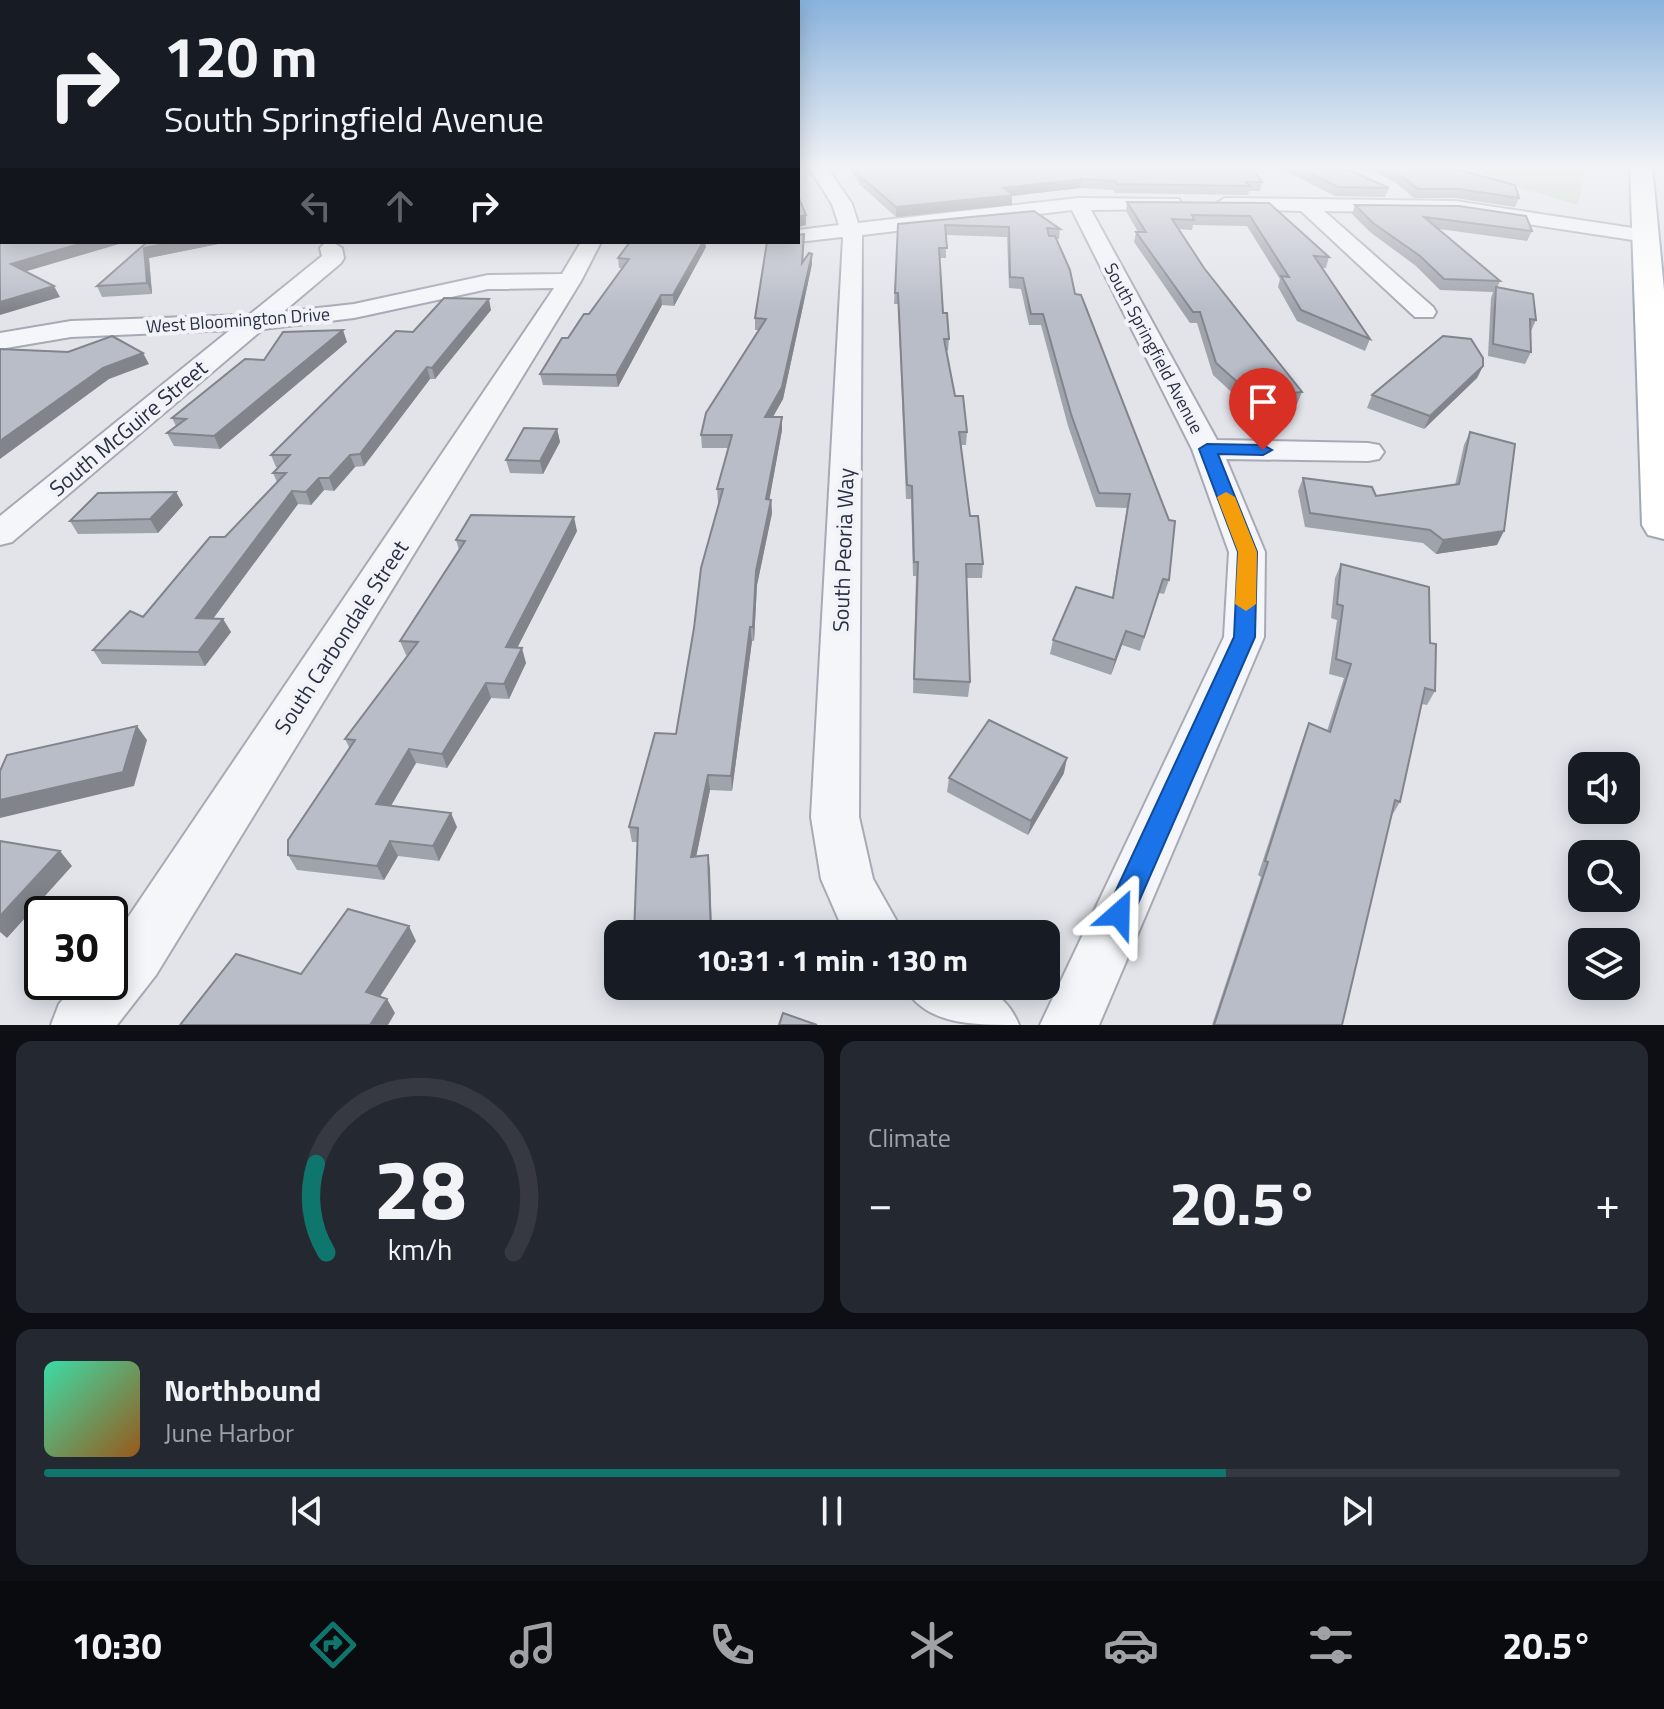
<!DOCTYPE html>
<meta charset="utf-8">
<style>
:root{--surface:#171b24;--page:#242831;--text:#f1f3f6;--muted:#9ea1a6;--line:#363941;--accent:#0f766e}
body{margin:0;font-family:"Titillium Web",sans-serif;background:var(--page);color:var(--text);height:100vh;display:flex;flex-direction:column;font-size:30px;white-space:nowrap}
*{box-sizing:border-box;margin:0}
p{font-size:26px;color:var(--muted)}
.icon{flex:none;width:44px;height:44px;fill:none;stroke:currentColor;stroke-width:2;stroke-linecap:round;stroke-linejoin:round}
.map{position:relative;height:1025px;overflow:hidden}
.details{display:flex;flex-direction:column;gap:16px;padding:16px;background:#0d0f14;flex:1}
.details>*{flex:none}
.top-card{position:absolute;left:0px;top:0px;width:800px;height:244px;box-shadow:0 4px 20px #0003;background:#171b24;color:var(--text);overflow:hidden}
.buttons{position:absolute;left:1568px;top:752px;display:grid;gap:16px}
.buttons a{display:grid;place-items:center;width:72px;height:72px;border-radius:16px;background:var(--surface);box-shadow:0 4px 20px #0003;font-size:40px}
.speed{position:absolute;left:24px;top:896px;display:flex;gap:16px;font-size:40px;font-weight:700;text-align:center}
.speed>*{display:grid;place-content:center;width:104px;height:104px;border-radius:50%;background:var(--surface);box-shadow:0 4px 20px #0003;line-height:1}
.speed .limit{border:4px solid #111;border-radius:12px;background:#fff;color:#111}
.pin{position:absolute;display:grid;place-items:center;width:68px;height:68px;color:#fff;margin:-82px -34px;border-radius:50% 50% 50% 0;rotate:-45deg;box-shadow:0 0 8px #0007}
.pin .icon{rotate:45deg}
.me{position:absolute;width:88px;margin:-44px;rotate:25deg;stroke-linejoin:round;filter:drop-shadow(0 0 6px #0008)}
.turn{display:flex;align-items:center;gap:28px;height:168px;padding:0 32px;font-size:36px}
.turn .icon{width:104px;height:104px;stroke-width:2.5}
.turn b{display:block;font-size:56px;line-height:68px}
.lanes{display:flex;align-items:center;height:76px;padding:0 32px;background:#0003;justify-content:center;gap:40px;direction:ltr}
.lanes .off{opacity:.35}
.big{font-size:60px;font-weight:700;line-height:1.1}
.details .tile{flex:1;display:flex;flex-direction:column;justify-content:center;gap:12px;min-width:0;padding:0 28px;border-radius:16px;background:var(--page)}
.details .dial{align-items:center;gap:0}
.dial svg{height:208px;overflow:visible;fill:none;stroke:var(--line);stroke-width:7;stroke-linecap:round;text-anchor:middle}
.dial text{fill:var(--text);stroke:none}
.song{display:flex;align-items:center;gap:24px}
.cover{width:96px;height:96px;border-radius:12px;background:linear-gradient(135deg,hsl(160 70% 55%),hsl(30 70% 35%))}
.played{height:8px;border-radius:4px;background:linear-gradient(90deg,var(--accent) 75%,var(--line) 75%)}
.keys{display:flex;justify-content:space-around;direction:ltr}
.heat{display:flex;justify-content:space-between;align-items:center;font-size:44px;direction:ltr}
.details .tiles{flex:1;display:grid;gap:16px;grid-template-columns:1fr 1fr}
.tile:last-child{grid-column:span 2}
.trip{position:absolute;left:604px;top:920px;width:456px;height:80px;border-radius:16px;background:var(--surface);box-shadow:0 4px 20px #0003;font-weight:700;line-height:80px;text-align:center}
.tab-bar{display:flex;height:128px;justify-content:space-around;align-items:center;background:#090b0e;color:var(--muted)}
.tab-bar .icon{width:56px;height:56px}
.tab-bar .current{color:var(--accent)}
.tab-bar b{font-size:36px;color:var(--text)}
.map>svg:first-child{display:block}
.green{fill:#c5d4c3}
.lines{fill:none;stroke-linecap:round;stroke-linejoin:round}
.street-casing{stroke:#a7aab5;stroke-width:4}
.primary-casing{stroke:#a1a7b6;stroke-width:4}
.street{fill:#f5f6f9;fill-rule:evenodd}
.primary{fill:#fff;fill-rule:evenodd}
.wall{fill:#9fa3ac}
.shaded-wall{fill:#82848c}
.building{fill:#b9bdc8;stroke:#82848c;stroke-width:2}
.route{fill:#1a73e8;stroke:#114b97;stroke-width:2}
.slow{fill:#f59e0b}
.labels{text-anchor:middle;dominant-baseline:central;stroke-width:8;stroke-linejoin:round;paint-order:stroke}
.far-street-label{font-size:18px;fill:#293043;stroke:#f2f3f8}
.street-label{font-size:22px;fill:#293043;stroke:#f2f3f8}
</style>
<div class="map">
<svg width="1664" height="1025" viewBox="0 0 1664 1025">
<rect width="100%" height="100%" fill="#e2e4ea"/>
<path class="green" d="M 1445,166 L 1586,166 L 1578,205 Z"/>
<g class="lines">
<defs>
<path id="street" d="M 808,166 L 826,166 L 852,204 L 858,223 L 1078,198 L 1179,199 L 1181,203 L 1172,209 L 1091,210 L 1217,440 L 1368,443 L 1379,445 L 1384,452 L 1379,459 L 1368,461 L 1226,459 L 1265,552 L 1264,637 L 1099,1025 L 1040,1025 L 1224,637 L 1229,552 L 1192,449 L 1072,210 L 862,235 L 859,817 L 873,879 L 904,934 L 845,934 L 821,879 L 811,817 L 843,238 L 842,237 L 798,242 L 797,242 L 798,230 L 839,225 L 832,204 Z
M 1225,198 L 1455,201 L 1646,230 L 1656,236 L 1646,242 L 1455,213 L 1324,211 L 1433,307 L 1436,312 L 1433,317 L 1415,317 L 1301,211 L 1218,208 L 1215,204 Z
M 332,242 L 342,248 L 344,258 L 341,263 L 283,312 L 354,304 L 488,275 L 562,274 L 581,242 L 601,242 L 581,281 L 156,975 L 117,1025 L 51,1025 L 59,1004 L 78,982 L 110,982 L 110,944 L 554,288 L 488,289 L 354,318 L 263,329 L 12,542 L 0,545 L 0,516 L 230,330 L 71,337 L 0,349 L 0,333 L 71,321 L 249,315 L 322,256 L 320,248 L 324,244 Z
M 904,986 C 951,986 998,973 1019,1025 C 972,1025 925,1025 904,986 Z"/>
<path id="primary" d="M 1630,166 L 1652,166 L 1664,290 L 1664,539 L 1648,535 L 1642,525 Z"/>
</defs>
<use href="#street" class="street-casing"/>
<use href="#primary" class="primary-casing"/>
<use href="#street" class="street"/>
<use href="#primary" class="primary"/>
</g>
<path class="wall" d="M 848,166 L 1250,166 L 1262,182 L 1260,191 L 1249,191 L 1248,195 L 1115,193 L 1113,190 L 1080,188 L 1012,196 L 1012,205 L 896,217 L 860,185 Z
M 1276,166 L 1340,166 L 1389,188 L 1385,197 L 1335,196 Z
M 1342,166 L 1444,166 L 1519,198 L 1515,207 L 1455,198 L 1414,198 L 1396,183 L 1374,172 Z
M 1127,202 L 1269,203 L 1329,257 L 1326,268 L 1321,268 L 1370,339 L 1365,351 L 1297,321 L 1278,287 L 1280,279 L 1247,226 L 1193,225 L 1192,230 L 1178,229 L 1204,268 L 1302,392 L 1297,404 L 1250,409 L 1213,375 L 1197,323 L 1190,323 L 1134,242 L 1136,232 L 1138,232 L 1126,211 Z
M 1355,205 L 1532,231 L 1527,241 L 1439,229 L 1500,281 L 1497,288 L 1536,320 L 1531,331 L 1531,352 L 1525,364 L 1488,356 L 1491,298 L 1493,292 L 1440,290 L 1416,266 L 1370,232 L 1352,214 Z
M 1034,211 L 1060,229 L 1059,239 L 1056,239 L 1169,580 L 1164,594 L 1159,593 L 1140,651 L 1122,645 L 1111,675 L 1050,654 L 1053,640 L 1112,598 L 1127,508 L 1096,507 L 1068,426 L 1041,325 L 1029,325 L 1021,289 L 1009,288 L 1007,237 L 946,235 L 946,258 L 939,258 L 943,313 L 949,339 L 948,351 L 946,350 L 955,396 L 967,432 L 966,445 L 960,445 L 970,516 L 983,564 L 982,578 L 966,578 L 970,682 L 968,697 L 913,693 L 916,576 L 913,576 L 911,499 L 906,499 L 898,304 L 894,304 L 898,224 Z
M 148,242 L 228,242 L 149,258 L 152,294 L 102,297 L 97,286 Z
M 804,244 L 803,261 L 812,254 L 812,264 L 783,399 L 773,417 L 782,430 L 769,500 L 771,500 L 772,513 L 757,585 L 754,641 L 752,641 L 732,791 L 710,790 L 696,856 L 708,855 L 710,870 L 638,842 L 632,842 L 629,827 L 676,734 L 719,503 L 718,502 L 717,489 L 728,448 L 702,448 L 701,435 L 759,330 L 755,330 L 755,318 Z
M 706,247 L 674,306 L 662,305 L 618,387 L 543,385 L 540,374 L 589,314 L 622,268 L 619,268 L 618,258 Z
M 491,310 L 435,379 L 430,379 L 364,466 L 355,467 L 334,491 L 324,490 L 311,505 L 298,504 L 213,619 L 223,619 L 231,632 L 205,666 L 102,664 L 93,650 L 143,617 L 225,537 L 277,482 L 273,473 L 278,467 L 276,467 L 271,455 L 413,332 Z
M 347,342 L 220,449 L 174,446 L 167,433 L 176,426 L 172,418 L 264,360 Z
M 1483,366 L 1477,378 L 1424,429 L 1367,408 L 1372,395 Z
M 557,429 L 560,442 L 543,474 L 510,473 L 506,460 Z
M 1470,432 L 1497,545 L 1436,554 L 1423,543 L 1305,527 L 1298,491 L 1303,478 L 1376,496 L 1455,485 L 1464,445 Z
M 176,492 L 183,505 L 158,533 L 78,534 L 70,521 Z
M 577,531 L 517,648 L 526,663 L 509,699 L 491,698 L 447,768 L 416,763 L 391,806 L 457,827 L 439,861 L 398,856 L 384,880 L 297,870 L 288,855 L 350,749 L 345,739 L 408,656 L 406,655 L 400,641 L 459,550 L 456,540 Z
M 1341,564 L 1430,643 L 1435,691 L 1427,705 L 1422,704 L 1400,802 L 1391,817 L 1342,1025 L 1212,1025 L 1261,877 L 1258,875 L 1303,738 L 1309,723 L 1327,731 L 1344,678 L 1329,674 L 1337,620 L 1331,618 L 1335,578 Z
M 1064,773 L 1028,835 L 947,792 L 949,778 Z"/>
<path class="shaded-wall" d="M 1082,179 L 1080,188 L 1012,196 L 1012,205 L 896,217 L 896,207 L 1003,188 Z
M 806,215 L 806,225 L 798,227 L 798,217 Z
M 86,242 L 126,242 L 17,274 L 11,264 Z
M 173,242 L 228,242 L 149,258 L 152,294 L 147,283 L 144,248 Z
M 703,242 L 705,242 L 706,247 L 674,306 L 673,295 Z
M 812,254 L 812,264 L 783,399 L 766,429 L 765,417 Z
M 54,286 L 60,297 L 0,315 L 0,302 Z
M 661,295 L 662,305 L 618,387 L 616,375 Z
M 489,299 L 491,310 L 435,379 L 432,368 Z
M 343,330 L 347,342 L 220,449 L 214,436 Z
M 143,353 L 149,364 L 109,379 L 0,459 L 0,441 L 103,368 Z
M 1483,366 L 1477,378 L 1424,429 L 1430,416 Z
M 427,367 L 430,379 L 364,466 L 360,454 Z
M 782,417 L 782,430 L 767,513 L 766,499 Z
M 557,429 L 560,442 L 543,474 L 540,461 Z
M 350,455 L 355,467 L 334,491 L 329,478 Z
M 319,478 L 324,490 L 311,505 L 306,492 Z
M 292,491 L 298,504 L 203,632 L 196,618 Z
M 176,492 L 183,505 L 158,533 L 150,519 Z
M 771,500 L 772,513 L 757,585 L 754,641 L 753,627 L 756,571 Z
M 574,517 L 577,531 L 510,662 L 506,647 Z
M 1504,531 L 1497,545 L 1436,554 L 1443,540 Z
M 223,619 L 231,632 L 205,666 L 198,652 Z
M 750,627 L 752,641 L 732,791 L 731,776 Z
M 1126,631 L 1122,645 L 1111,675 L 1115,660 Z
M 522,648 L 526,663 L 509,699 L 504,684 Z
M 486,683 L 491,698 L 447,768 L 442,754 Z
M 137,726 L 147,740 L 134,786 L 0,818 L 0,800 Z
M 409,749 L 416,763 L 383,819 L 376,804 Z
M 1067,758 L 1064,773 L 1028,835 L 1031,821 Z
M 708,775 L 710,790 L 693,872 L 691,857 Z
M 451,813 L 457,827 L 439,861 L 433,846 Z
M 390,841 L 398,856 L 384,880 L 377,866 Z
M 60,851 L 72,866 L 7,938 L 0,932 L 0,916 Z
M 708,855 L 710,870 L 712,934 L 711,934 Z
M 409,926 L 416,941 L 374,1006 L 366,992 Z
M 387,999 L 395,1013 L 388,1025 L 370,1025 Z"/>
<path class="building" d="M 0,166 L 2,166 L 2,230 L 0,229 Z
M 854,166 L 1250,166 L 1262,182 L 1246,182 L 1250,186 L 1117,184 L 1115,181 L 1082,179 L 1003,188 L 1013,195 L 896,207 L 860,176 Z
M 1296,166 L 1340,166 L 1389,188 L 1338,187 Z
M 1383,166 L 1444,166 L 1515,185 L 1519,198 L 1459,189 L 1418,189 L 1399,174 Z
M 798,196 L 806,215 L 798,217 Z
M 1127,202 L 1269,203 L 1329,257 L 1314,256 L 1370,339 L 1301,310 L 1281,276 L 1289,277 L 1250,216 L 1192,215 L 1194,220 L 1172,219 L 1204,268 L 1302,392 L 1254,397 L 1216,363 L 1200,312 L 1193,312 L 1136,232 L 1146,232 Z
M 1355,205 L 1459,206 L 1526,216 L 1532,231 L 1424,217 L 1500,281 L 1444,279 L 1420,256 L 1373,223 Z
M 1034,211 L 1060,229 L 1047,228 L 1049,236 L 1055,236 L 1070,270 L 1075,294 L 1081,295 L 1169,520 L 1175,521 L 1169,580 L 1163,579 L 1144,637 L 1126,631 L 1115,660 L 1053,640 L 1076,587 L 1113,598 L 1130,494 L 1099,493 L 1071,414 L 1043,314 L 1031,314 L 1023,278 L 1010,277 L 1009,227 L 945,225 L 947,248 L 939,248 L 943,313 L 947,313 L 949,339 L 944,339 L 955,396 L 963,396 L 967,432 L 959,432 L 970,516 L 978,516 L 983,564 L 966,564 L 970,682 L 914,679 L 918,562 L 914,562 L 912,486 L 907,485 L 898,293 L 895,293 L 898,224 Z
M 804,234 L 802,263 L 809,253 L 812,254 L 782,387 L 765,417 L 782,417 L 766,499 L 771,500 L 756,571 L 753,627 L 750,627 L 731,776 L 708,775 L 691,857 L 708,855 L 711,934 L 634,934 L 638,828 L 629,827 L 655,733 L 676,734 L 694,628 L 701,568 L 723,489 L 717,489 L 732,435 L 701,435 L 706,413 L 766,319 L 755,318 L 767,242 L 798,242 L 798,235 Z
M 2,235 L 2,242 L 86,242 L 11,264 L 54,286 L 0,302 L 0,236 Z
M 147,242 L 173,242 L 144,248 L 147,283 L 97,286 Z
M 630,242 L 703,242 L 673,295 L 661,295 L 616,375 L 540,374 L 562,338 L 568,338 L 584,314 L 589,314 L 629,259 L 618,258 Z
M 1496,287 L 1533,294 L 1536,320 L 1530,319 L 1531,352 L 1493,344 Z
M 444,298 L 489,299 L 432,368 L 427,367 L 360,454 L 350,455 L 329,478 L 319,478 L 306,492 L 292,491 L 196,618 L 223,619 L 198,652 L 93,650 L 130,611 L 143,617 L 210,537 L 225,537 L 286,473 L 273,473 L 290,455 L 271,455 L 396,331 L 413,332 Z
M 343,330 L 214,436 L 167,433 L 186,419 L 172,418 L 245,359 L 264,360 L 283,332 Z
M 112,336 L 143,353 L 103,368 L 0,441 L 0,349 L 68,352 Z
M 1443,336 L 1471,339 L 1483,358 L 1483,366 L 1430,416 L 1372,395 Z
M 524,428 L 557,429 L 540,461 L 506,460 Z
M 1470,432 L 1515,444 L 1504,531 L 1443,540 L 1430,530 L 1310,513 L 1303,478 L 1372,487 L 1376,496 L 1459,484 Z
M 176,492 L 150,519 L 70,521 L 98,493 Z
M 471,515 L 574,517 L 506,647 L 522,648 L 504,684 L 486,683 L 442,754 L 409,749 L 376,804 L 451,813 L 433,846 L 390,841 L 377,866 L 288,855 L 288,840 L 355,740 L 345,739 L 418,642 L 400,641 L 465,541 L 456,540 Z
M 1341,564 L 1429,587 L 1430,643 L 1436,644 L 1435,691 L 1425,688 L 1400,802 L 1395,800 L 1342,1025 L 1214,1025 L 1268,862 L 1265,861 L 1309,723 L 1330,732 L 1351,664 L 1336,659 L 1343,606 L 1337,604 Z
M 989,720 L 1067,758 L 1031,821 L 949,778 Z
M 137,726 L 123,772 L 0,800 L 0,771 L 7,755 Z
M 0,841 L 60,851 L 0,916 Z
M 348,909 L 409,926 L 366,992 L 387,999 L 370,1025 L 180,1025 L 236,954 L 301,974 Z
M 783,1013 L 817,1025 L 779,1025 Z"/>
<linearGradient id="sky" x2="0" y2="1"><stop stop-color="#89b2dc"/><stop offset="0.54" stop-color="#f2f3f6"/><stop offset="1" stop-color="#f2f3f6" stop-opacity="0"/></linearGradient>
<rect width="1664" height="310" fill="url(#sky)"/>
<path class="route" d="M 1207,444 L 1263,445 L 1272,450 L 1263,455 L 1218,454 L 1257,552 L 1255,637 L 1129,924 L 1119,928 L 1109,924 L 1105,914 L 1234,637 L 1238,552 L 1199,449 Z"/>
<path class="slow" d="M 1226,492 L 1235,497 L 1257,552 L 1256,604 L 1246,611 L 1235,604 L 1238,552 L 1217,497 Z"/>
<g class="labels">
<g class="far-street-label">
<text transform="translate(238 320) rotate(-4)">West Bloomington Drive</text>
<text transform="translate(1154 348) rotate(62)">South Springfield Avenue</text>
</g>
<g class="street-label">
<text transform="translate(128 428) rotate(-40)">South McGuire Street</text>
<text transform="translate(843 550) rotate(-88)">South Peoria Way</text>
<text transform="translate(341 637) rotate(-57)">South Carbondale Street</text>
</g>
</g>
</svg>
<div class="buttons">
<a><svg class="icon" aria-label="sound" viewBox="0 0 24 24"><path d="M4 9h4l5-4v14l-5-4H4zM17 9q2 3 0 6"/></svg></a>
<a><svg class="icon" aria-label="search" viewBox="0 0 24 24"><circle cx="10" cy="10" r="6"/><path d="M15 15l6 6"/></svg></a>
<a><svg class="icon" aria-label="layers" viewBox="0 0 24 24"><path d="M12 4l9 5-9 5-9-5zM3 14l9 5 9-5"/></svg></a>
</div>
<div class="speed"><div class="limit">30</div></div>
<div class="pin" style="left:1263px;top:450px;background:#d93025"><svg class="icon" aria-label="arrive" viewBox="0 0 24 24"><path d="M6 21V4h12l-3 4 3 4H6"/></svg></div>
<svg class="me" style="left:1119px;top:914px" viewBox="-20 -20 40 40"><path d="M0-17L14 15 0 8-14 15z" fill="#1a73e8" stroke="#fff" stroke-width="4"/></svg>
<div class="trip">10:31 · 1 min · 130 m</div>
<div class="top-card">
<div class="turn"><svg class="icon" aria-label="right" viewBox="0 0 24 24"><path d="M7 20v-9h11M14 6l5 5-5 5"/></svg><div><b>120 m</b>South Springfield Avenue</div></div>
<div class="lanes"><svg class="icon off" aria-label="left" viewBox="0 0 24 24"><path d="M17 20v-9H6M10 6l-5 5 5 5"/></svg><svg class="icon off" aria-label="ahead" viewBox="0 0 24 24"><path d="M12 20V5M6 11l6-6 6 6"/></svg><svg class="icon" aria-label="right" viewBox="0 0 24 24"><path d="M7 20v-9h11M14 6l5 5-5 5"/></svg></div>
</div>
</div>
<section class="details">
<div class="tiles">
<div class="tile dial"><svg viewBox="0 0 100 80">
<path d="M14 69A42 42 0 1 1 86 69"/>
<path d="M14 69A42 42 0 0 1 10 35" stroke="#0f766e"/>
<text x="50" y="56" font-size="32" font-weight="700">28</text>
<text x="50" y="72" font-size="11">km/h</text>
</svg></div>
<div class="tile"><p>Climate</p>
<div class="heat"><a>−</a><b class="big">20.5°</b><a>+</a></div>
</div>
<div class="tile">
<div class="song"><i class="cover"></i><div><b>Northbound</b><p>June Harbor</p></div></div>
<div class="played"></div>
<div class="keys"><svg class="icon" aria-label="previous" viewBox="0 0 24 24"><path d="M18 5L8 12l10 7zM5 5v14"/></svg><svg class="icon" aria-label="pause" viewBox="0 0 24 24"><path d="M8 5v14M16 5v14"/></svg><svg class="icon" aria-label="next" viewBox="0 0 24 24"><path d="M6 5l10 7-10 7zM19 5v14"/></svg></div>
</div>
</div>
</section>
<nav class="tab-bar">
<b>10:30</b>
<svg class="icon current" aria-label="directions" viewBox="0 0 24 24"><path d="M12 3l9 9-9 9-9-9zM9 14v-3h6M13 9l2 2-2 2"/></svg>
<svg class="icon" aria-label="music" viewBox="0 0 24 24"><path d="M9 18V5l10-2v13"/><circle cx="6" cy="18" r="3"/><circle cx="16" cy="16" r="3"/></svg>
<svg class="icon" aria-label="phone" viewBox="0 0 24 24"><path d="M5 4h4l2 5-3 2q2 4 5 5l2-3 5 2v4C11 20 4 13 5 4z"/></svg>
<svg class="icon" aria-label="climate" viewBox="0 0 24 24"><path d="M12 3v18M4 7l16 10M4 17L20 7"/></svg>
<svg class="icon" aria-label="car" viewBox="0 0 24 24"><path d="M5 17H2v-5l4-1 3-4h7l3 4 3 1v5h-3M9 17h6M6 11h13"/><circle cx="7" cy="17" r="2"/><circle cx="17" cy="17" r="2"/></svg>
<svg class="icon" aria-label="filters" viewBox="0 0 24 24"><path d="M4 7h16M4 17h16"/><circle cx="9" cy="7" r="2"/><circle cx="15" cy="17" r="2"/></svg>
<b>20.5°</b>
</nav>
